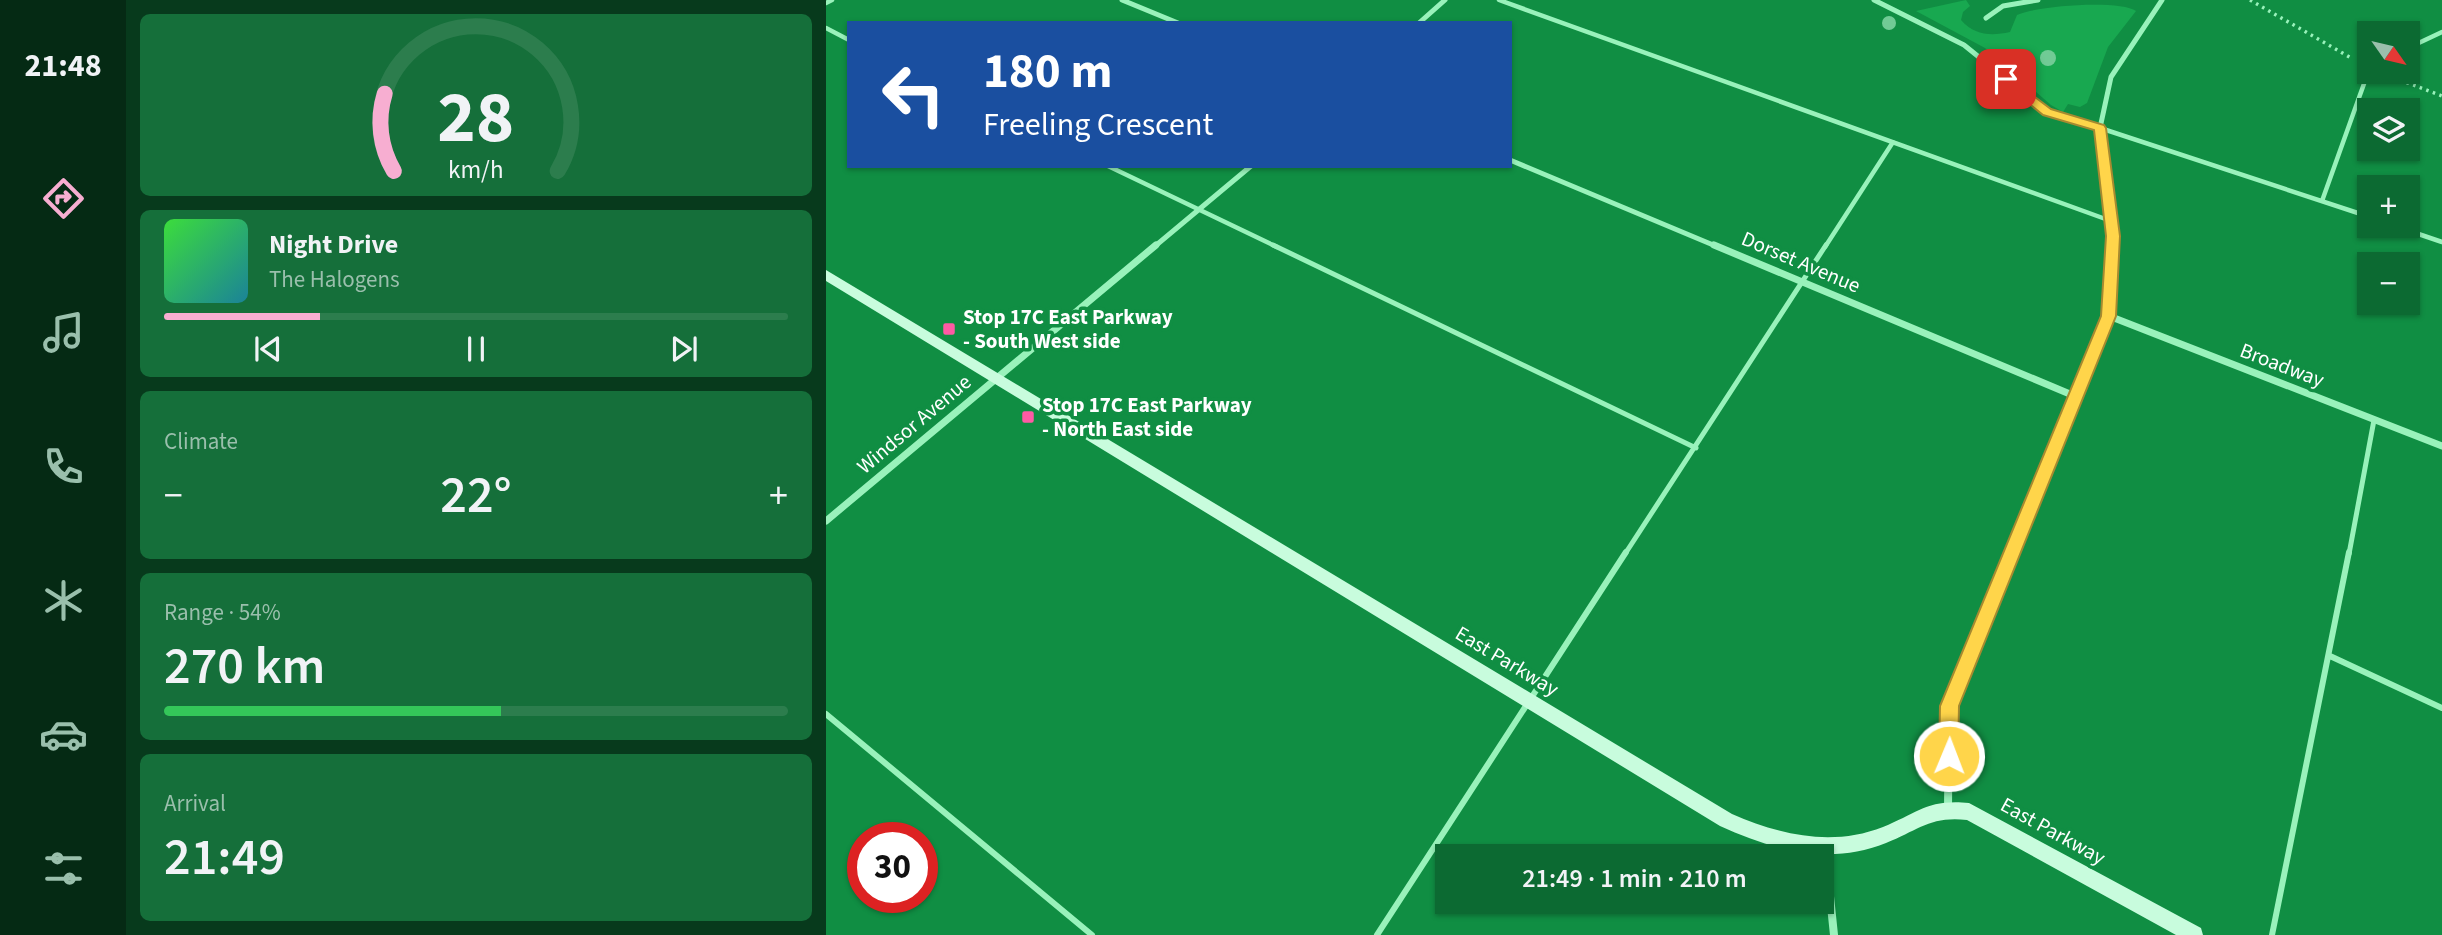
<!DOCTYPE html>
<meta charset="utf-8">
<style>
:root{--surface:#0c6a32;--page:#156f3a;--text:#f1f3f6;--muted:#9abfac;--line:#2c7d4d;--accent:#f7aed1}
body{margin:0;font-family:"Source Sans 3",sans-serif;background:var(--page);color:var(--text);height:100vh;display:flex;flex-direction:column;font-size:26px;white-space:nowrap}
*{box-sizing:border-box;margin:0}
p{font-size:23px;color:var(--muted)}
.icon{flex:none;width:38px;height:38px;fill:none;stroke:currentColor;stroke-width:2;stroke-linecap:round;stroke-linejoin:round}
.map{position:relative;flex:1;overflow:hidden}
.sheet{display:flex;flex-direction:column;gap:14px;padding:14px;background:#073a1c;width:700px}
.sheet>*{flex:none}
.hud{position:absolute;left:21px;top:21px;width:665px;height:147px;border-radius:0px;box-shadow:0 2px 5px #0004;background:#1a4fa0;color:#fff;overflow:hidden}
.needle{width:46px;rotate:124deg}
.tools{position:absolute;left:1531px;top:21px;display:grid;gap:14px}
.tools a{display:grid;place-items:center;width:63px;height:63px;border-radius:0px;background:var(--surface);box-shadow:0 2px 5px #0004;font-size:35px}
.speed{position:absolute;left:21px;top:822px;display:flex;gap:14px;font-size:35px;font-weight:700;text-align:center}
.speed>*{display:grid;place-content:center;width:91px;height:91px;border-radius:50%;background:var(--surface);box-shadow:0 2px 5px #0004;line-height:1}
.speed .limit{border:10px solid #d22;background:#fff;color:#111}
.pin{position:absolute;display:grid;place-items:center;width:60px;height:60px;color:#fff;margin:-30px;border-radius:14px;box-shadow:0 4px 10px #0006}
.me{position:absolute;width:77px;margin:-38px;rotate:1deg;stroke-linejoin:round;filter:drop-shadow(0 0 5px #0008)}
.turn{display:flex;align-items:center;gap:24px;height:147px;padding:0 21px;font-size:32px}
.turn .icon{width:91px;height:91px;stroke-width:2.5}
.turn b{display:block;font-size:49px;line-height:60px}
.big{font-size:52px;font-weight:600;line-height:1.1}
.sheet .tile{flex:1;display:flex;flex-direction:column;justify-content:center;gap:10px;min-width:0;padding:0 24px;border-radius:10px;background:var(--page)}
.sheet .dial{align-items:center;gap:0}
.dial svg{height:182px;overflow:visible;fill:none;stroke:var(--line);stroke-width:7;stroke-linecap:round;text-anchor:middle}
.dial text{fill:var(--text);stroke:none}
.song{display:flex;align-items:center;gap:21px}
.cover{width:84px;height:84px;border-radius:10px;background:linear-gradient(135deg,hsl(120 70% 55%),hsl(190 70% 35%))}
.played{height:7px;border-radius:4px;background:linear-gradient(90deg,var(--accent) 25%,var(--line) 25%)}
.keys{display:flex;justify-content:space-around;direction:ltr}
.heat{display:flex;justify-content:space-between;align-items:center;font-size:38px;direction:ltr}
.charge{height:10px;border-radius:5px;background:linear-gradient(90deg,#34c759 54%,var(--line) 0)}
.trip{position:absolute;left:609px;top:844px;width:399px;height:70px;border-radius:0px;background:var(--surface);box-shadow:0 2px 5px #0004;font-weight:600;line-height:70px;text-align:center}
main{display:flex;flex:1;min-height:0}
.menu{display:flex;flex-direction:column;width:126px;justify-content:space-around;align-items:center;background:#052a14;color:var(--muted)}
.menu .icon{width:49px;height:49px}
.menu .active{color:var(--accent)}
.menu b{font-size:32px;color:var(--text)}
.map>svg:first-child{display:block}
.green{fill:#18a850}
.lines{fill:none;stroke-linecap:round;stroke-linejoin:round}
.path{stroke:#99f2bb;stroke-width:3.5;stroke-dasharray:2.5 4.5;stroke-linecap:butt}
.lane-far2{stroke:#99f2bb;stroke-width:4.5}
.lane-far1{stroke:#99f2bb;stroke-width:5}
.lane{stroke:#99f2bb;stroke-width:6}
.street-far2{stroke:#99f2bb;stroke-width:5}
.street-far1{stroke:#99f2bb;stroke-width:7}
.street{stroke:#99f2bb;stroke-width:8}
.secondary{fill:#c8fcdd;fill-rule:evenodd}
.tree{fill:#71cb95}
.route{fill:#ffd54a;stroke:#a68a30;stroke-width:2}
.poi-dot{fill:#ff5aa4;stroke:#108e43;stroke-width:2.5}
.labels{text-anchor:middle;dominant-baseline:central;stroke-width:7;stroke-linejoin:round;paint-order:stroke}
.street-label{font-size:21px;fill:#fff;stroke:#108e43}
.poi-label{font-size:21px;font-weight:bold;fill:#fff;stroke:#108e43;text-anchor:start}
</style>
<main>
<nav class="menu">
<b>21:48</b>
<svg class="icon active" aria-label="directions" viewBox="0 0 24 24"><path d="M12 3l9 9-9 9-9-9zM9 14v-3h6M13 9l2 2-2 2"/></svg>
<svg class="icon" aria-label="music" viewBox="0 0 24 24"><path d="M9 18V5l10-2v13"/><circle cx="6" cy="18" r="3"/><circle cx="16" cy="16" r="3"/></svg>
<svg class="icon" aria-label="phone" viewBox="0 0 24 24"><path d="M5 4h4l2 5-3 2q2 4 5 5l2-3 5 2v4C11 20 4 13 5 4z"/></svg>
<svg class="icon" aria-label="climate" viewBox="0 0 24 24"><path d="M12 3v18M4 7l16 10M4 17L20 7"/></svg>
<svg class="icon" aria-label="car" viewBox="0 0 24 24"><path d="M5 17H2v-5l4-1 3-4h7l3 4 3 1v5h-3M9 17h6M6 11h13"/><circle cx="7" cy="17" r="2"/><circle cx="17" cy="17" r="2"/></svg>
<svg class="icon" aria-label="filters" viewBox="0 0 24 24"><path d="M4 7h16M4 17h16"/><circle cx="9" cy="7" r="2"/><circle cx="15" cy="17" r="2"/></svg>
</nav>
<section class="sheet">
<div class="tile dial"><svg viewBox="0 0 100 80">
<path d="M14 69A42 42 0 1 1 86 69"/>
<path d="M14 69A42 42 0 0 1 10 35" stroke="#f7aed1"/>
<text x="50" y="56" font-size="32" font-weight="700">28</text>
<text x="50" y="72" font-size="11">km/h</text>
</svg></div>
<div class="tile">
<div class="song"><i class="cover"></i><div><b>Night Drive</b><p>The Halogens</p></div></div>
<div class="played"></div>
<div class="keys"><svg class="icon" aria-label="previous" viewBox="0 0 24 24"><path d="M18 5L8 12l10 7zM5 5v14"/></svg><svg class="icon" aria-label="pause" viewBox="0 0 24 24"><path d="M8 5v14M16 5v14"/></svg><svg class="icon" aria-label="next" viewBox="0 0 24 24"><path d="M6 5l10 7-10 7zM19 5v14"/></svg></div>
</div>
<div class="tile"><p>Climate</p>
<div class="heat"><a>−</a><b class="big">22°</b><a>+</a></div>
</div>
<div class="tile"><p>Range · 54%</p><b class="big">270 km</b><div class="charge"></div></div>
<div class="tile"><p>Arrival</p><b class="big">21:49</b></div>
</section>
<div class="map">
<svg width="1616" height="935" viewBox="0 0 1616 935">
<rect width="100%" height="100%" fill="#108e43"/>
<path class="green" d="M 1140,0 L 1144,6 L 1137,12 L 1135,20 C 1149,36 1166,36 1184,32 L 1191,15 C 1213,5 1295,0 1310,11 L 1282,47 L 1261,103 L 1254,107 L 1242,104 L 1237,112 L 1225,105 L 1159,48 L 1090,11 Z"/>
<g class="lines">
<path class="path" d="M 1424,0 L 1527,59
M 1561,75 L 1616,96"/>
<path class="lane-far2" d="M 673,0 L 1285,221
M 0,3 L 6,0
M 0,28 L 23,40
M 1582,48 L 1616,32
M 1274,128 L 1544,217
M 282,166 L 451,247
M 1496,201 L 1544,67
M 1569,226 L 1616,242
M 999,247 L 1067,142"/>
<path class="lane-far1" d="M 447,245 L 870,448
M 799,554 L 1000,245
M 1523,554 L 1548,420"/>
<path class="lane" d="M 1504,656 L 1616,708
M 0,714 L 266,935
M 551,935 L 800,552
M 1446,935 L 1523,552"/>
<path class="street-far2" d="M 296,0 L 352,23
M 1048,0 L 1138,45 L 1221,112 L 1274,128
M 1160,18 L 1177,6 L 1212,0
M 593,23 L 619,0
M 684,160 L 892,247
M 328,247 L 425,166
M 1286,247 L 1274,128 L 1285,77 L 1336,0"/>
<path class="street-far1" d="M 888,245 L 1251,397
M 1283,316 L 1616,446
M 0,521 L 330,245
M 1185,554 L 1283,316 L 1287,245"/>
<path class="street" d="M 1122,809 L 1123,706 L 1186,552
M 999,848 L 1008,935"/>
<path class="secondary" d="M 0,270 L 906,814 C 954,835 1006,847 1057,827 C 1092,813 1101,799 1143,803 L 1375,928 L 1377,935 L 1350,935 L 1141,820 C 1104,816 1093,830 1060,843 C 1003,866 947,850 894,826 L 0,281 Z"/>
</g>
<g class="tree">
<circle cx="1063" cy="23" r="7"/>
<circle cx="1222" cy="58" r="8"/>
</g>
<path class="route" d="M 1180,75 L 1225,109 L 1278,125 L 1280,128 L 1294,236 L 1290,316 L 1133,706 L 1132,756 L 1130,763 L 1123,766 L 1116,763 L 1113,756 L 1114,706 L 1275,316 L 1280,236 L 1268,130 L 1217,115 L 1175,81 L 1175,76 Z"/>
<g class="poi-dot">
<rect x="116" y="322" width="14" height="14" rx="3.5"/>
<rect x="195" y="410" width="14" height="14" rx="3.5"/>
</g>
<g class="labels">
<g class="street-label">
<text transform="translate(975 262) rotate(23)">Dorset Avenue</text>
<text transform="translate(1456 365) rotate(21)">Broadway</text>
<text transform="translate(88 424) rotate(-40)">Windsor Avenue</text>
<text transform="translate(681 661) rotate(31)">East Parkway</text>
<text transform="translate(1227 831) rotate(29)">East Parkway</text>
</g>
<g class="poi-label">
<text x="137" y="317">Stop 17C East Parkway<tspan x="137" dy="24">- South West side</tspan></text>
<text x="216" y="405">Stop 17C East Parkway<tspan x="216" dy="24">- North East side</tspan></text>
</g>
</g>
</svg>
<div class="tools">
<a><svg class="needle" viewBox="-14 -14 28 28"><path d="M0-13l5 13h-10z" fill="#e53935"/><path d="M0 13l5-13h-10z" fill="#9abfac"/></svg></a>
<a><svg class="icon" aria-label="layers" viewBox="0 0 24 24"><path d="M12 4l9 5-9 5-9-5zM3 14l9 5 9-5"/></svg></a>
<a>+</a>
<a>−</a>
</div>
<div class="speed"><div class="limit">30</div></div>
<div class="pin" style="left:1180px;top:79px;background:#d93025"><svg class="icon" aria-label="arrive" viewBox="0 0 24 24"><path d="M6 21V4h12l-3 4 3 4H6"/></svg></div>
<svg class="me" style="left:1123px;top:756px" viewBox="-20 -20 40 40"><circle r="17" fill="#ffd54a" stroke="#fff" stroke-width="3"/><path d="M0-11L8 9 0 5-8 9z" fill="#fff"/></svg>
<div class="trip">21:49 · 1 min · 210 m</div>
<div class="hud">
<div class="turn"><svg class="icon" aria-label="left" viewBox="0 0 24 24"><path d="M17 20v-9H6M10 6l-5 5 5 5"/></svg><div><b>180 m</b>Freeling Crescent</div></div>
</div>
</div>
</main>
